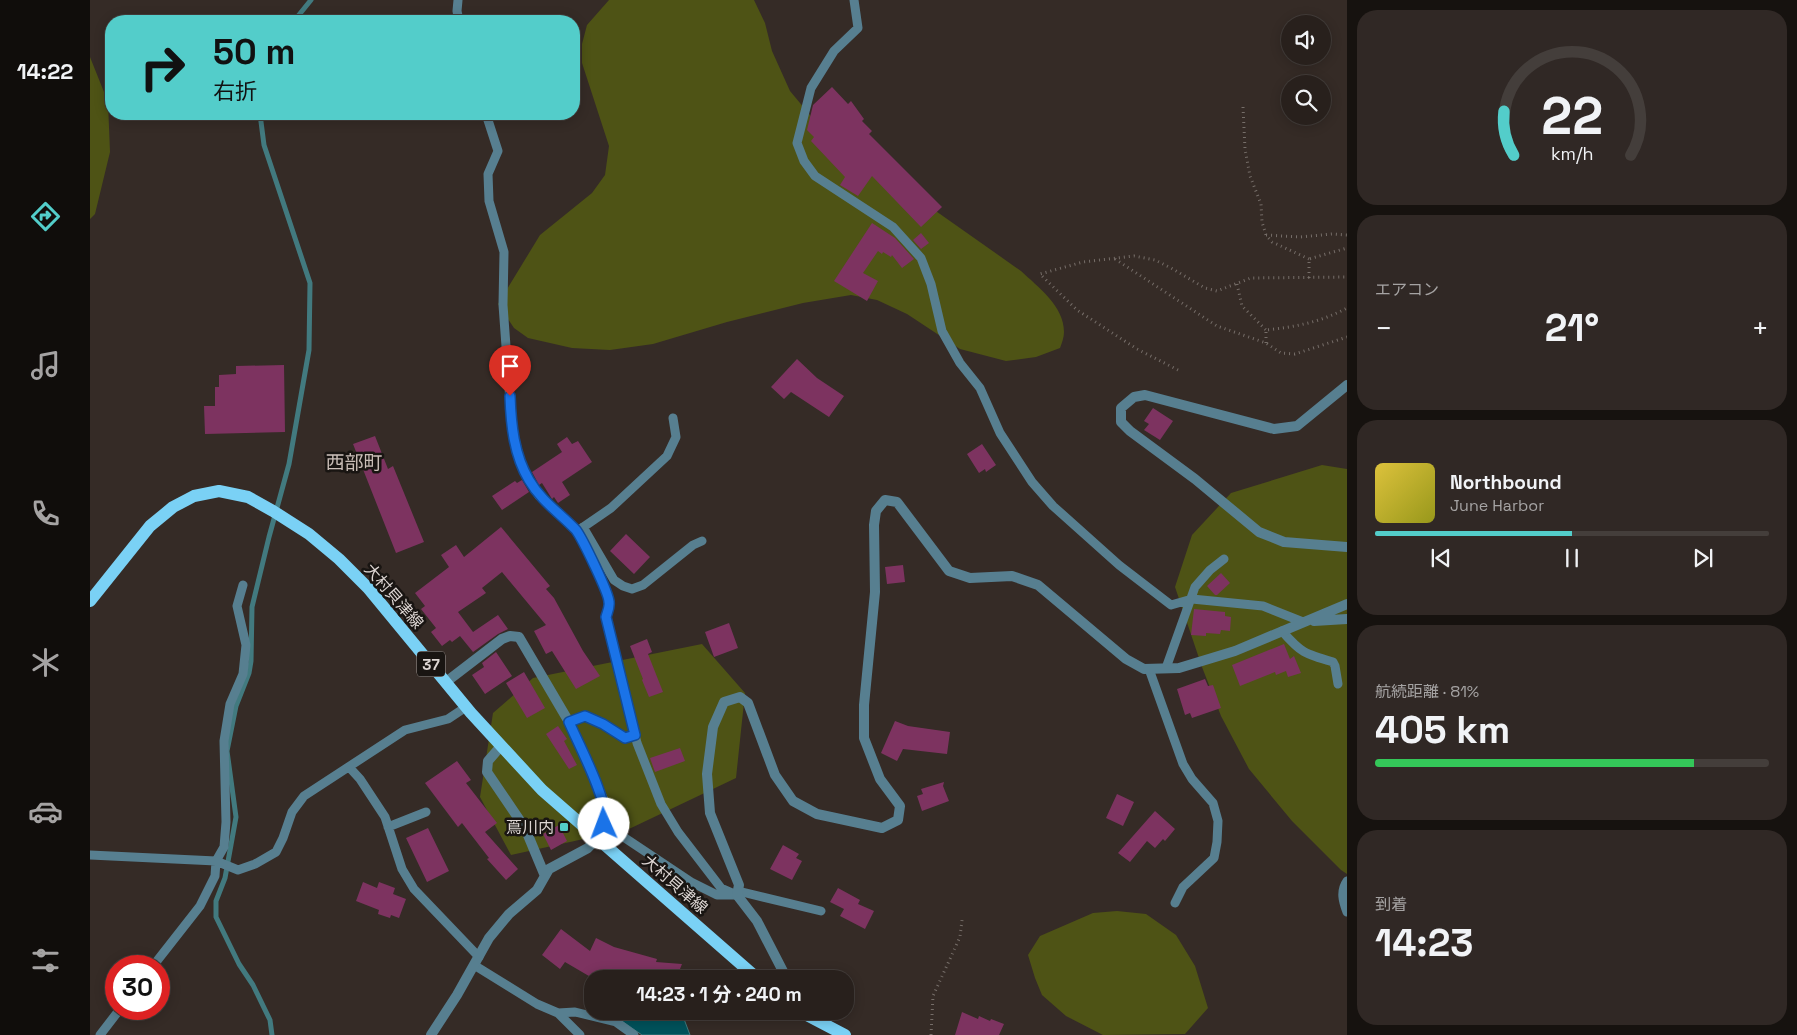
<!DOCTYPE html>
<html lang="ja">
<meta charset="utf-8">
<style>
:root{--surface:#28201c;--page:#302825;--text:#f1f3f6;--muted:#a5a3a3;--line:#443e3b;--accent:#53cdca}
body{margin:0;font-family:"Space Grotesk","Noto Sans JP",sans-serif;background:var(--page);color:var(--text);height:100vh;display:flex;flex-direction:column;font-size:19px;white-space:nowrap}
*{box-sizing:border-box;margin:0}
p{font-size:16px;color:var(--muted)}
.icon{flex:none;width:28px;height:28px;fill:none;stroke:currentColor;stroke-width:2;stroke-linecap:round;stroke-linejoin:round}
.map{position:relative;flex:1;overflow:hidden}
.drawer{display:flex;flex-direction:column;gap:10px;padding:10px;background:#16120f;width:450px}
.drawer>*{flex:none}
.top-card{position:absolute;left:15px;top:15px;width:475px;height:105px;border-radius:20px;box-shadow:0 2px 12px #0003,0 0 0 1px var(--line);background:#53cdca;color:#111;overflow:hidden}
.buttons{position:absolute;left:1191px;top:15px;display:grid;gap:10px}
.buttons a{display:grid;place-items:center;width:50px;height:50px;border-radius:50%;background:var(--surface);box-shadow:0 2px 12px #0003,0 0 0 1px var(--line);font-size:25px}
.speed{position:absolute;left:15px;top:955px;display:flex;gap:10px;font-size:25px;font-weight:700;text-align:center}
.speed>*{display:grid;place-content:center;width:65px;height:65px;border-radius:50%;background:var(--surface);box-shadow:0 2px 12px #0003,0 0 0 1px var(--line);line-height:1}
.speed .limit{border:8px solid #d22;background:#fff;color:#111}
.pin{position:absolute;display:grid;place-items:center;width:42px;height:42px;color:#fff;margin:-51px -21px;border-radius:50% 50% 50% 0;rotate:-45deg;box-shadow:0 0 5px #0007}
.pin .icon{rotate:45deg}
.me{position:absolute;width:55px;margin:-28px;rotate:358deg;stroke-linejoin:round;filter:drop-shadow(0 0 4px #0008)}
.turn{display:flex;align-items:center;gap:18px;height:105px;padding:0 25px;font-size:22px}
.turn .icon{width:65px;height:65px;stroke-width:2.5}
.turn b{display:block;font-size:35px;line-height:42px}
.big{font-size:38px;font-weight:700;line-height:1.1}
.drawer .tile{flex:1;display:flex;flex-direction:column;justify-content:center;gap:8px;min-width:0;padding:0 18px;border-radius:20px;background:var(--page)}
.drawer .dial{align-items:center;gap:0}
.dial svg{height:130px;overflow:visible;fill:none;stroke:var(--line);stroke-width:7;stroke-linecap:round;text-anchor:middle}
.dial text{fill:var(--text);stroke:none}
.song{display:flex;align-items:center;gap:15px}
.cover{width:60px;height:60px;border-radius:8px;background:linear-gradient(135deg,hsl(50 70% 55%),hsl(60 70% 35%))}
.played{height:5px;border-radius:2px;background:linear-gradient(90deg,var(--accent) 50%,var(--line) 50%)}
.keys{display:flex;justify-content:space-around;direction:ltr}
.heat{display:flex;justify-content:space-between;align-items:center;font-size:28px;direction:ltr}
.charge{height:8px;border-radius:4px;background:linear-gradient(90deg,#34c759 81%,var(--line) 0)}
.trip{position:absolute;left:494px;top:970px;width:270px;height:50px;border-radius:20px;background:var(--surface);box-shadow:0 2px 12px #0003,0 0 0 1px var(--line);font-weight:700;line-height:50px;text-align:center}
main{display:flex;flex:1;min-height:0}
.tab-bar{display:flex;flex-direction:column;width:90px;justify-content:space-around;align-items:center;background:#100d0b;color:var(--muted)}
.tab-bar .icon{width:35px;height:35px}
.tab-bar .selected{color:var(--accent)}
.tab-bar b{font-size:22px;color:var(--text)}
.map>svg:first-child{display:block}
.green{fill:#4e5315}
.water{fill:#00525b;stroke:#427a7f}
.lines{fill:none;stroke-linecap:round;stroke-linejoin:round}
.stream{stroke:#427a7f;stroke-width:5}
.building{fill:#7d3360}
.path{stroke:#766e69;stroke-width:3;stroke-dasharray:1 4;stroke-linecap:butt}
.service{stroke:#577f90;stroke-width:9}
.minor{stroke:#577f90;stroke-width:10}
.primary{stroke:#7ad1f5;stroke-width:12}
.route-casing{stroke:#114b97;stroke-width:12}
.route{stroke:#1a73e8;stroke-width:9}
.poi-dot{fill:#53cdca;stroke:#191512;stroke-width:2}
.labels{text-anchor:middle;dominant-baseline:central;stroke-width:5;stroke-linejoin:round;paint-order:stroke}
.shield{fill:#191512;stroke:#a29c99;stroke-width:1}
.shield-label{font-size:15px;font-weight:bold;fill:#ddd6d3}
.street-label{font-size:16px;fill:#ddd6d3;stroke:#191512}
.poi-label{font-size:16px;fill:#ddd6d3;stroke:#191512;text-anchor:end}
.quarter-label{font-size:19px;fill:#cbbfb8;stroke:#191512}
</style>
<main>
<nav class="tab-bar">
<b>14:22</b>
<svg class="icon selected" aria-label="directions" viewBox="0 0 24 24"><path d="M12 3l9 9-9 9-9-9zM9 14v-3h6M13 9l2 2-2 2"/></svg>
<svg class="icon" aria-label="music" viewBox="0 0 24 24"><path d="M9 18V5l10-2v13"/><circle cx="6" cy="18" r="3"/><circle cx="16" cy="16" r="3"/></svg>
<svg class="icon" aria-label="phone" viewBox="0 0 24 24"><path d="M5 4h4l2 5-3 2q2 4 5 5l2-3 5 2v4C11 20 4 13 5 4z"/></svg>
<svg class="icon" aria-label="climate" viewBox="0 0 24 24"><path d="M12 3v18M4 7l16 10M4 17L20 7"/></svg>
<svg class="icon" aria-label="car" viewBox="0 0 24 24"><path d="M5 17H2v-5l4-1 3-4h7l3 4 3 1v5h-3M9 17h6M6 11h13"/><circle cx="7" cy="17" r="2"/><circle cx="17" cy="17" r="2"/></svg>
<svg class="icon" aria-label="filters" viewBox="0 0 24 24"><path d="M4 7h16M4 17h16"/><circle cx="9" cy="7" r="2"/><circle cx="15" cy="17" r="2"/></svg>
</nav>
<div class="map">
<svg width="1257" height="1035" viewBox="0 0 1257 1035">
<rect width="100%" height="100%" fill="#352b26"/>
<path class="green" d="M 519,0 L 664,0 L 675,23 L 682,51 L 700,91 L 735,133 L 931,271 C 948,287 974,306 974,332 C 974,337 972,343 970,348 L 946,357 L 916,361 L 870,349 L 817,314 L 787,300 L 761,295 L 713,303 L 637,322 L 563,344 L 520,350 L 482,348 L 438,338 L 424,328 L 408,304 L 450,235 L 502,193 L 515,175 L 519,146 L 492,63 L 492,44 L 497,25 Z
M 0,57 L 18,102 L 20,152 L 5,214 L 0,219 Z
M 1232,465 L 1257,469 L 1257,874 L 1251,870 L 1202,821 L 1159,769 L 1131,716 L 1112,667 L 1085,587 L 1102,535 L 1141,493 Z
M 612,644 L 655,693 L 646,778 L 539,829 L 421,855 L 390,797 L 403,713 L 443,678 Z
M 1027,911 L 1056,914 L 1086,935 L 1105,966 L 1118,1008 L 1095,1034 L 1013,1035 L 976,1016 L 952,995 L 945,978 L 938,955 L 950,936 L 1003,913 Z"/>
<path class="water" d="M 525,1011 L 591,1011 L 600,1035 L 552,1035 L 526,1017 Z"/>
<g class="lines">
<path class="stream" d="M 204,21 L 221,0
M 170,114 L 174,145 L 220,283 L 219,350 L 199,464 L 179,537 L 162,607 L 161,661 L 159,673 L 146,706 L 137,751 L 146,817 L 135,878 L 126,901 L 126,917 L 149,964 L 163,985 L 180,1020 L 182,1035"/>
</g>
<path class="building" d="M 742,87 L 758,104 L 761,101 L 774,119 L 772,121 L 782,131 L 779,134 L 852,207 L 831,227 L 782,176 L 768,196 L 750,185 L 755,177 L 721,141 L 724,137 L 717,130 L 723,105 Z
M 782,223 L 805,238 L 824,259 L 812,268 L 802,255 L 801,257 L 793,252 L 792,254 L 788,251 L 773,273 L 788,281 L 777,301 L 744,281 Z
M 831,233 L 839,243 L 831,249 L 823,240 Z
M 707,359 L 727,378 L 754,396 L 739,417 L 701,392 L 694,399 L 681,387 Z
M 194,365 L 195,432 L 115,434 L 114,406 L 125,406 L 125,387 L 129,387 L 129,375 L 146,374 L 146,366 Z
M 1063,408 L 1083,421 L 1070,440 L 1054,430 L 1059,424 L 1054,421 Z
M 285,436 L 298,469 L 303,466 L 334,542 L 306,553 L 263,444 Z
M 477,437 L 482,444 L 488,441 L 502,462 L 472,482 L 480,495 L 468,503 L 464,497 L 462,499 L 452,483 L 449,485 L 442,472 L 472,452 L 467,444 Z
M 892,444 L 906,465 L 896,472 L 895,469 L 889,473 L 877,454 Z
M 432,480 L 439,492 L 412,510 L 402,496 L 425,481 L 427,483 Z
M 411,527 L 460,586 L 456,589 L 464,598 L 493,651 L 510,676 L 486,689 L 462,651 L 456,654 L 444,631 L 456,625 L 412,572 L 392,588 L 396,593 L 368,612 L 383,632 L 408,615 L 418,629 L 408,634 L 383,652 L 370,636 L 362,642 L 360,640 L 352,646 L 341,632 L 346,628 L 331,609 L 335,606 L 325,593 L 359,567 L 351,555 L 366,545 L 374,557 Z
M 536,534 L 560,557 L 544,574 L 520,551 Z
M 813,565 L 815,582 L 797,584 L 795,567 Z
M 1131,573 L 1140,583 L 1127,595 L 1125,595 L 1117,586 Z
M 1104,609 L 1135,612 L 1135,616 L 1141,617 L 1140,631 L 1131,630 L 1130,634 L 1116,633 L 1116,636 L 1101,635 Z
M 639,623 L 648,648 L 624,657 L 615,632 Z
M 557,639 L 562,652 L 558,654 L 573,692 L 559,697 L 552,680 L 553,679 L 540,646 Z
M 1194,644 L 1200,659 L 1204,656 L 1211,673 L 1198,677 L 1196,671 L 1186,675 L 1185,672 L 1150,686 L 1142,665 Z
M 406,652 L 422,676 L 395,694 L 382,675 L 394,667 L 392,663 Z
M 434,672 L 455,708 L 437,718 L 416,683 Z
M 1115,679 L 1118,686 L 1123,685 L 1131,708 L 1102,718 L 1100,713 L 1095,715 L 1087,689 Z
M 805,721 L 818,726 L 860,732 L 857,754 L 813,749 L 807,761 L 791,753 Z
M 468,726 L 477,739 L 474,741 L 487,765 L 479,769 L 456,734 Z
M 590,748 L 595,761 L 565,772 L 560,758 Z
M 367,761 L 381,780 L 376,783 L 407,823 L 395,832 L 428,869 L 416,880 L 397,859 L 399,858 L 372,823 L 368,827 L 335,783 Z
M 854,782 L 853,786 L 859,801 L 832,811 L 827,796 L 833,794 L 831,789 Z
M 1027,794 L 1044,802 L 1033,826 L 1016,818 Z
M 1065,811 L 1085,829 L 1075,841 L 1073,839 L 1065,848 L 1057,841 L 1040,862 L 1028,853 Z
M 469,825 L 477,841 L 461,850 L 453,834 Z
M 338,828 L 359,871 L 337,882 L 316,838 Z
M 693,845 L 709,854 L 706,858 L 712,861 L 702,880 L 680,869 Z
M 273,882 L 287,888 L 289,882 L 305,888 L 303,894 L 316,899 L 309,918 L 301,915 L 300,918 L 288,914 L 289,910 L 266,901 Z
M 748,888 L 770,900 L 768,904 L 784,911 L 775,929 L 750,916 L 754,909 L 740,902 Z
M 471,929 L 500,951 L 506,938 L 524,947 L 567,959 L 566,962 L 592,964 L 586,979 L 529,979 L 512,974 L 509,979 L 504,979 L 475,962 L 470,969 L 452,955 Z
M 872,1012 L 888,1019 L 889,1016 L 900,1021 L 901,1019 L 914,1024 L 909,1035 L 865,1035 Z"/>
<g class="lines">
<path class="path" d="M 1153,107 L 1155,149 L 1160,176 L 1171,204 L 1172,222 L 1176,235
M 1025,259 L 1127,326 L 1176,343 L 1191,353 L 1205,354 L 1257,337
M 1219,259 L 1182,242 L 1176,235 L 1210,237 L 1242,234 L 1257,235
M 1219,278 L 1219,259 L 1257,248
M 1147,284 L 1152,306 L 1176,330
M 1176,343 L 1176,330 C 1205,327 1231,322 1257,308
M 1088,370 L 1047,349 L 987,310 L 950,274 L 993,262 L 1044,256 L 1065,260 L 1081,268 L 1115,288 L 1127,291 L 1161,278 L 1257,277
M 841,1035 L 843,996 L 870,937 L 872,920"/>
<path class="service" d="M 368,0 L 367,11 L 369,21
M 764,0 L 768,28 L 744,51 L 721,88 L 707,143 L 714,161 L 725,176 L 803,227 L 831,258 L 841,284 L 852,331 L 870,363 L 890,388 L 910,433 L 942,482 L 963,506 L 1029,565 L 1081,605 L 1102,599 L 1173,606 L 1213,622
M 396,114 L 408,151 L 398,174 L 399,201 L 414,252 L 413,305 L 422,429 L 431,462 L 438,479 L 449,496 L 487,531 L 506,567 L 520,602 L 516,617 L 547,743 L 571,804 L 588,832 L 631,888 L 647,895
M 493,527 L 524,580 L 533,586 L 542,589 L 553,585 L 603,545 L 612,541
M 489,530 L 521,508 L 577,456 L 586,437 L 583,418
M 1192,631 C 1211,653 1215,654 1243,662 L 1245,666 L 1248,684
M 1076,668 L 1105,587 L 1120,570 L 1134,559
M 1059,669 L 1093,764 L 1102,779 L 1123,803 L 1128,821 L 1127,842 L 1124,858 L 1093,887 L 1085,903
M 479,722 L 495,716 L 513,724 L 535,738 L 545,735
M 259,767 L 270,779 L 295,817 L 312,869 L 324,889 L 389,957
M 514,824 L 601,882 L 627,895 L 644,895
M 298,827 L 336,812
M 0,855 L 126,861 L 148,870 L 165,864 L 186,852 L 193,838 L 202,812 L 214,796 L 315,730 L 358,719 L 376,707
M 1257,881 C 1250,891 1253,902 1257,912
M 648,891 L 731,911
M 384,965 L 447,1004 L 468,1013 L 485,1012 L 526,1022 L 544,1035
M 63,966 L 110,906 L 125,876 L 126,861 L 134,847 L 136,822 L 134,741 L 140,704 L 153,674 L 156,645 L 147,606 L 153,585
M 468,1013 L 490,1035
M 10,1035 L 30,1009"/>
<path class="minor" d="M 1257,385 L 1207,426 L 1184,429 L 1055,395 L 1044,397 L 1031,408 L 1031,422 L 1040,431 L 1105,479 L 1169,532 L 1194,542 L 1257,547
M 1224,621 L 1257,619
M 411,746 L 398,761 L 397,772 L 435,828 L 455,876
M 697,979 L 667,921 L 647,895 L 649,885 L 620,813 L 617,774 L 623,727 L 634,702 L 650,697 L 658,703 L 685,775 L 703,801 L 727,814 L 792,828 L 808,820 L 810,806 L 790,779 L 774,738 L 774,705 L 785,592 L 784,525 L 786,511 L 795,500 L 807,502 L 859,571 L 880,578 L 922,576 L 948,585 L 1036,659 L 1054,669 L 1089,668 L 1145,651 L 1257,604
M 341,1035 L 367,995 L 399,938 L 419,914 L 447,890 L 459,869 L 498,848 L 507,838 L 516,821 L 513,799 L 479,722 L 429,637 L 420,636 L 412,639 L 356,682"/>
<path class="primary" d="M 0,601 L 60,526 L 83,507 L 104,496 L 129,491 L 158,497 L 183,511 L 219,534 L 249,559 L 278,588 L 381,713 L 452,790 L 668,979
M 709,1011 L 755,1035"/>
</g>
<g class="lines">
<defs>
<path id="route" d="M 420,396 C 421,425 424,455 439,480 C 451,501 470,513 486,530 C 492,538 519,593 519,602 C 520,607 517,613 516,617 L 545,735 L 535,738 L 513,724 L 495,716 L 479,722 C 487,741 522,807 514,824"/>
</defs>
<use href="#route" class="route-casing"/>
<use href="#route" class="route"/>
</g>
<rect class="poi-dot" x="469" y="822" width="10" height="10" rx="2.5"/>
<g class="labels">
<rect class="shield" x="327" y="651.5" width="28" height="25" rx="4"/>
<g class="shield-label">
<text x="341" y="664">37</text>
</g>
<g class="street-label">
<text transform="translate(304 596) rotate(49)">大村貝津線</text>
<text transform="translate(585 884) rotate(41)">大村貝津線</text>
</g>
<g class="poi-label">
<text x="464" y="827">蔦川内</text>
</g>
<g class="quarter-label">
<text x="264" y="462">西部町</text>
</g>
</g>
</svg>
<div class="buttons">
<a><svg class="icon" aria-label="sound" viewBox="0 0 24 24"><path d="M4 9h4l5-4v14l-5-4H4zM17 9q2 3 0 6"/></svg></a>
<a><svg class="icon" aria-label="search" viewBox="0 0 24 24"><circle cx="10" cy="10" r="6"/><path d="M15 15l6 6"/></svg></a>
</div>
<div class="speed"><div class="limit">30</div></div>
<div class="pin" style="left:420px;top:396px;background:#d93025"><svg class="icon" aria-label="arrive" viewBox="0 0 24 24"><path d="M6 21V4h12l-3 4 3 4H6"/></svg></div>
<svg class="me" style="left:514px;top:824px" viewBox="-20 -20 40 40"><circle r="19" fill="#fff"/><path d="M0-13L10 11 0 6-10 11z" fill="#1a73e8"/></svg>
<div class="trip">14:23 · 1 分 · 240 m</div>
<div class="top-card">
<div class="turn"><svg class="icon" aria-label="right" viewBox="0 0 24 24"><path d="M7 20v-9h11M14 6l5 5-5 5"/></svg><div><b>50 m</b>右折</div></div>
</div>
</div>
<section class="drawer">
<div class="tile dial"><svg viewBox="0 0 100 80">
<path d="M14 69A42 42 0 1 1 86 69"/>
<path d="M14 69A42 42 0 0 1 8 42" stroke="#53cdca"/>
<text x="50" y="56" font-size="32" font-weight="700">22</text>
<text x="50" y="72" font-size="11">km/h</text>
</svg></div>
<div class="tile"><p>エアコン</p>
<div class="heat"><a>−</a><b class="big">21°</b><a>+</a></div>
</div>
<div class="tile">
<div class="song"><i class="cover"></i><div><b>Northbound</b><p>June Harbor</p></div></div>
<div class="played"></div>
<div class="keys"><svg class="icon" aria-label="previous" viewBox="0 0 24 24"><path d="M18 5L8 12l10 7zM5 5v14"/></svg><svg class="icon" aria-label="pause" viewBox="0 0 24 24"><path d="M8 5v14M16 5v14"/></svg><svg class="icon" aria-label="next" viewBox="0 0 24 24"><path d="M6 5l10 7-10 7zM19 5v14"/></svg></div>
</div>
<div class="tile"><p>航続距離 · 81%</p><b class="big">405 km</b><div class="charge"></div></div>
<div class="tile"><p>到着</p><b class="big">14:23</b></div>
</section>
</main>
